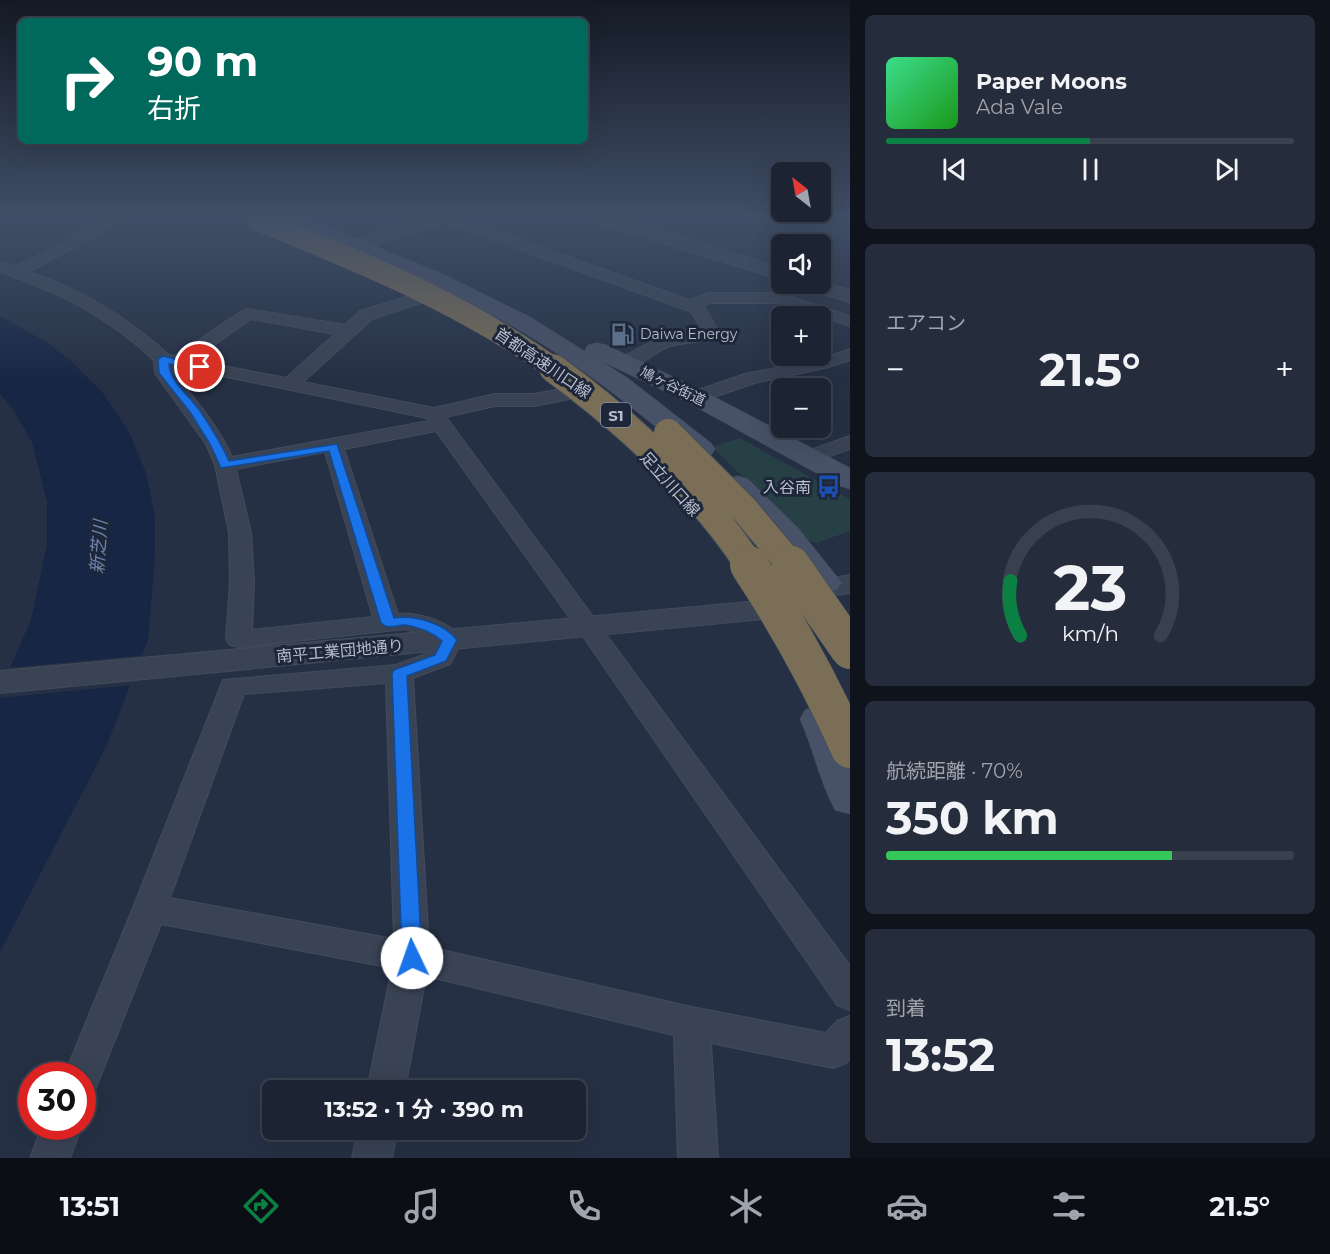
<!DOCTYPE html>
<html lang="ja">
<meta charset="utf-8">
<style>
:root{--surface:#1c2433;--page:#252c3b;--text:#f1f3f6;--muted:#a0a4ac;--line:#3a414e;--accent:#0b8043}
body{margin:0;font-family:Montserrat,"Noto Sans JP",sans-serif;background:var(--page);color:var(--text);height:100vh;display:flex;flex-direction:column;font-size:22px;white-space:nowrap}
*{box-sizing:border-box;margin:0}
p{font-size:20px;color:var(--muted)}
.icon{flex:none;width:33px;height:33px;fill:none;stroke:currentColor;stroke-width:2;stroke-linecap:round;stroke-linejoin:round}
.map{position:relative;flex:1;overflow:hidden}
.panel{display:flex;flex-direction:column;gap:15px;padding:15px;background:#0f141c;width:480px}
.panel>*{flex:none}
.hud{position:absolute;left:18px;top:18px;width:570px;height:126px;border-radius:9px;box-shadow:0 6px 24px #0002,0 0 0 2px var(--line);background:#00695c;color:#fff;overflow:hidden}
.needle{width:39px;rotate:329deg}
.buttons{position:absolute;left:771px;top:162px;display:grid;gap:12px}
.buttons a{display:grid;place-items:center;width:60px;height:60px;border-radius:9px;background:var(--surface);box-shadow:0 6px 24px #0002,0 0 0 2px var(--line);font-size:30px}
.speed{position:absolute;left:18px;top:1062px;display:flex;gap:12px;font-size:30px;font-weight:700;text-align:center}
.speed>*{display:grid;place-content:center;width:78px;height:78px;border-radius:50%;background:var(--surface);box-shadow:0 6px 24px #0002,0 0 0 2px var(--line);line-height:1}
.speed .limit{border:9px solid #d22;background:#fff;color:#111}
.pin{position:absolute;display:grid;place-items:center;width:51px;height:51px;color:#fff;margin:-26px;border:3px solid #fff;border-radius:50%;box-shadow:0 2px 6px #0007}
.me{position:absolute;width:66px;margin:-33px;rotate:357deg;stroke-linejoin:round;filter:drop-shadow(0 0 4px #0008)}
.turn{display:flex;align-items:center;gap:21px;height:126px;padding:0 30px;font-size:27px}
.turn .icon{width:78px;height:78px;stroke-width:2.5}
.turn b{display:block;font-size:42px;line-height:51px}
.big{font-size:45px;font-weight:700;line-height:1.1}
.panel .tile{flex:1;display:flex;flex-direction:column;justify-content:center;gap:9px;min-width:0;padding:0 21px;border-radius:9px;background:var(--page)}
.panel .dial{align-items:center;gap:0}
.dial svg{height:156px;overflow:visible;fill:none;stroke:var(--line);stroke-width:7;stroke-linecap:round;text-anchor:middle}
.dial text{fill:var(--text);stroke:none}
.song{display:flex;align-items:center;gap:18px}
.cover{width:72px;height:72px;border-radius:9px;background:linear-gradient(135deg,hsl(150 70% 55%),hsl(120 70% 35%))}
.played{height:6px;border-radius:3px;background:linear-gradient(90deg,var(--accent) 50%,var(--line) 50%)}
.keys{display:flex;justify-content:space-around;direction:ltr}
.heat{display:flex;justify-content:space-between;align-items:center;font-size:33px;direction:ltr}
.charge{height:9px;border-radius:4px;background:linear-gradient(90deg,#34c759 70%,var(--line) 0)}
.trip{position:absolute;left:262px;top:1080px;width:324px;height:60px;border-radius:9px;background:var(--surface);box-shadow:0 6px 24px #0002,0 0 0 2px var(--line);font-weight:700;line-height:60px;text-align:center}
.tab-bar{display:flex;height:96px;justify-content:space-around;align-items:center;background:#0b0e14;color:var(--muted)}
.tab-bar .icon{width:42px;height:42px}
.tab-bar .selected{color:var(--accent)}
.tab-bar b{font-size:27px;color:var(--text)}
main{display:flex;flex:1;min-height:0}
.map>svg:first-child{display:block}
.green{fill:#274045}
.water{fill:#162644}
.pier{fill:#253044}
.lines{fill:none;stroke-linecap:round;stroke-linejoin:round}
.minor-casing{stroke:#434c5d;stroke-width:2}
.tertiary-casing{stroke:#434c5d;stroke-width:2}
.secondary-casing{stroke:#434c5d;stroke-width:1}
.minor{fill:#394354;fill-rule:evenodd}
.tertiary{fill:#394354;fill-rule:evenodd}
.secondary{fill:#475167;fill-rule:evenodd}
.motorway-bridge-far2-casing{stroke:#414b5b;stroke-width:22;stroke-linecap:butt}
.motorway-bridge-far1-casing{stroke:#414b5b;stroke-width:30;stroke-linecap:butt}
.motorway-bridge-casing{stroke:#414b5b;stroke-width:39;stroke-linecap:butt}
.motorway-bridge-far2{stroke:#7a6e56;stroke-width:22}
.motorway-bridge-far1{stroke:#7a6e56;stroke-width:28}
.motorway-bridge{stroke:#7a6e56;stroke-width:38}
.route{fill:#1a73e8;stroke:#114b97;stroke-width:1.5}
.labels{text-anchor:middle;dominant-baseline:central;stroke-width:6;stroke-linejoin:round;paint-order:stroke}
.far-poi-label{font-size:14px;fill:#b7becd;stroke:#1e2739;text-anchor:start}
.far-street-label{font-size:14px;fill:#b7becd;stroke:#1e2739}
.shield{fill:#1e2739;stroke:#8991a1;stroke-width:1.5}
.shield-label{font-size:15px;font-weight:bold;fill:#b7becd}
.street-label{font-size:16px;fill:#b7becd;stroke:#1e2739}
.poi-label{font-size:16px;fill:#b7becd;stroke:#1e2739;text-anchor:end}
.water-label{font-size:18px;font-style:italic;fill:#6d85ae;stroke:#1e2739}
</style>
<main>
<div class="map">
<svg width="850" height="1158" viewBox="0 0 850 1158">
<rect width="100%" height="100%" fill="#253044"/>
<path class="green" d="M 740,438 L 850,499 L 850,531 L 817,543 L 806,540 L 713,447 Z"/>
<path class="water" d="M 0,316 L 46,342 L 70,360 L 102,392 L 129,432 L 146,473 L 155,516 L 155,556 L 148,640 L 106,747 L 0,952 L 0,691 L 31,620 L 47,544 L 47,502 L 32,442 L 13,409 L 0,394 Z"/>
<path class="pier" d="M 145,655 L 132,685 L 0,698 L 0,683 L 6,668 Z"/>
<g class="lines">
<defs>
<path id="minor" d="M 108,219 L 125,219 L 29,272 C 83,290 127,317 169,355 L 175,356 L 242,311 L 248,309 L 345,325 L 360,311 L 420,293 L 426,295 L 428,298 L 426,301 L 372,319 L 303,382 L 434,408 L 495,394 L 534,394 L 573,387 L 580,389 L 582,393 L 580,397 L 534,406 L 495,406 L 446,417 L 850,966 L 850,1010 L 837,1005 L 580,632 L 436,431 L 344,449 L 398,614 C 419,612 451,622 463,640 L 450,664 L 413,678 L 429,947 L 692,1007 L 826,1033 L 837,1021 L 850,1016 L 850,1059 L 846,1063 L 833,1068 L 711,1043 L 718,1158 L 678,1158 L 674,1035 L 426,976 L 405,1090 L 367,1090 L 392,968 L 161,924 L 95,1090 L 82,1095 L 82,1076 L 64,1076 L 133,908 L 223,680 L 396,665 L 431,652 L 436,642 L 429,636 L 405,629 L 239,647 L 230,645 L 226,639 L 230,583 L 229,533 L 215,465 L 206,444 L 155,373 L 154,360 C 107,316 61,293 0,272 L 0,262 L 15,267 ZM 251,319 L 335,334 L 286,378 L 193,360 ZM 173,366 L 427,418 L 429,421 L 232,457 C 218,426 195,399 173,372 ZM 325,452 L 373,617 L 252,630 L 254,583 L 251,533 L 236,469 ZM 386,683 L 394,939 L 170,898 L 244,694 Z
M 442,219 L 462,219 L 689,300 L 708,293 L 779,293 L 850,316 L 850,326 L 778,303 L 710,303 L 704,306 L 718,331 C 708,345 686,341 670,346 C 654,352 637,371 619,367 L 616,363 L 619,359 L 659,338 L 701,330 L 692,312 L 444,222 Z
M 850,349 L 850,360 L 825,368 L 755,383 L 696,403 L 689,401 L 687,397 L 689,393 L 745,374 L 821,359 Z
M 850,436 L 850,449 L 816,461 L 809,463 L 802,461 L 799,457 L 802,453 Z
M 42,1126 L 82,1126 L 70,1158 L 30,1158 Z
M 358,1130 L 398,1130 L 392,1158 L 352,1158 Z"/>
<path id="tertiary" d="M 419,219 L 445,219 L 442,223 L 336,258 L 322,258 L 320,254 L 322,250 Z
M 597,219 L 624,219 L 782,268 L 782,280 L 600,223 Z
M 820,281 L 850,290 L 850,302 L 803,288 L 800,284 L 820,284 Z
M 850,575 L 850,593 L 834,595 L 763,619 L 0,693 L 0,671 L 759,601 L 818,581 Z"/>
<path id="secondary" d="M 283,219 L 308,219 L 441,273 L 530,317 L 586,352 L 585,350 L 588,345 L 597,343 L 606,345 L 705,392 L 850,468 L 850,489 L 840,486 L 687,402 L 601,361 L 629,379 L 711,443 L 715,449 L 711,455 L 701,457 L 691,455 C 634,409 578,363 514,327 C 441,286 362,256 285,223 Z
M 738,476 L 748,479 L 798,528 L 842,583 L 837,590 L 825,593 L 813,590 L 776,542 L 723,485 L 728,479 Z
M 819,706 L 833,710 L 850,743 L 850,814 L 835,810 C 820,782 813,748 800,719 L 805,710 Z"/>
</defs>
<use href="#minor" class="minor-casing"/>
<use href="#tertiary" class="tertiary-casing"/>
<use href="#secondary" class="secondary-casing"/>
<use href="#minor" class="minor"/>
<use href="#tertiary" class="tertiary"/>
<use href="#secondary" class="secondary"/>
<defs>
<path id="motorway-bridge-far2" d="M 256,219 C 359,261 465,304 556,370"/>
<path id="motorway-bridge-far1" d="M 553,368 C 628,423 699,488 750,566
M 668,433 L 744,509 L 792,566"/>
<path id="motorway-bridge" d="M 749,565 C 788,624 821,684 850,749
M 791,565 L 850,650"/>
</defs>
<use href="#motorway-bridge-far2" class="motorway-bridge-far2-casing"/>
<use href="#motorway-bridge-far1" class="motorway-bridge-far1-casing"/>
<use href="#motorway-bridge" class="motorway-bridge-casing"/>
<use href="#motorway-bridge-far2" class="motorway-bridge-far2"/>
<use href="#motorway-bridge-far1" class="motorway-bridge-far1"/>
<use href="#motorway-bridge" class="motorway-bridge"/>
</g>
<linearGradient id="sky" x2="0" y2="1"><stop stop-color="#141a25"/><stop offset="0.57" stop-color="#404e67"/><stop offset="1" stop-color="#404e67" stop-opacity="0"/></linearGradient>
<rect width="850" height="381" fill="url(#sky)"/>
<path class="route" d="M 163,356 L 206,367 L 200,370 L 169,364 C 170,382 190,396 200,411 C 211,427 221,443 229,461 L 337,444 L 394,618 C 415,615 444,623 457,640 L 446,661 L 407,676 L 422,958 L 419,964 L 412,966 L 405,964 L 402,958 L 392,674 L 394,670 L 435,655 L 442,641 C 432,632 419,627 405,625 C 396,625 388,630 381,623 L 329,451 L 221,468 L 210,444 L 190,412 L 159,373 L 158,359 Z"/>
<defs>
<symbol id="fuel-bare" viewBox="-9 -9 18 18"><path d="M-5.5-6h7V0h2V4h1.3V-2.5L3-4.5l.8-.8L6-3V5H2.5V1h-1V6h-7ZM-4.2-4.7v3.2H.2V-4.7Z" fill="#5c6f8a" stroke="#1e2739" stroke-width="2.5" paint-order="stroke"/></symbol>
<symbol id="bus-bare" viewBox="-9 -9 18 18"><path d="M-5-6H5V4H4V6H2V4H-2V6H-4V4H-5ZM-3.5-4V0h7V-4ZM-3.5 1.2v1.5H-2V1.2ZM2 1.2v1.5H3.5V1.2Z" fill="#1a4fb4" stroke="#1e2739" stroke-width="2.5" paint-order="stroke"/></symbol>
</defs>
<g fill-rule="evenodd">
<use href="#fuel-bare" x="606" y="318" width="33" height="33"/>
<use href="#bus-bare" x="812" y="470" width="33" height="33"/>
</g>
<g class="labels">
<g class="far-poi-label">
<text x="640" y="334">Daiwa Energy</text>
</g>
<g class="far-street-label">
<text transform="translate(673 386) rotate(26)">鳩ヶ谷街道</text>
</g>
<rect class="shield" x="601" y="403" width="30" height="24" rx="4.5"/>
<g class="shield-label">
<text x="616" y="415">S1</text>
</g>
<g class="street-label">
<text transform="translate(543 363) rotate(34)">首都高速川口線</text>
<text transform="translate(670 484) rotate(48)">足立川口線</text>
<text transform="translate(340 651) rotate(-5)">南平工業団地通り</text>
</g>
<g class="poi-label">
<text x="811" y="487">入谷南</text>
</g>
<g class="water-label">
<text transform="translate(99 547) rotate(-86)">新芝川</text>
</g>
</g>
</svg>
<div class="buttons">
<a><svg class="needle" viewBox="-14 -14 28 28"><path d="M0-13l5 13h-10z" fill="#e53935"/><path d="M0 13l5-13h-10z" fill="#a0a4ac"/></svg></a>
<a><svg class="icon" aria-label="sound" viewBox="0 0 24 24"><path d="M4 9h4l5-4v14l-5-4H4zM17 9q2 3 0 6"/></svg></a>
<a>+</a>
<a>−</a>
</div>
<div class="speed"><div class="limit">30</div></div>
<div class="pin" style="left:200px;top:367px;background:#d93025"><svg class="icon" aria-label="arrive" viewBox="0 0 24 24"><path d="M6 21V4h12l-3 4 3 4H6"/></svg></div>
<svg class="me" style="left:412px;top:958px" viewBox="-20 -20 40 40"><circle r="19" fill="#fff"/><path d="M0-13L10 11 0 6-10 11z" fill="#1a73e8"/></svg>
<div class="trip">13:52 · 1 分 · 390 m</div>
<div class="hud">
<div class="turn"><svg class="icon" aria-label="right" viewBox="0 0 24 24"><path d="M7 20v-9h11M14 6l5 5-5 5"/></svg><div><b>90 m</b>右折</div></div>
</div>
</div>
<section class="panel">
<div class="tile">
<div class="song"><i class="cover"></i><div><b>Paper Moons</b><p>Ada Vale</p></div></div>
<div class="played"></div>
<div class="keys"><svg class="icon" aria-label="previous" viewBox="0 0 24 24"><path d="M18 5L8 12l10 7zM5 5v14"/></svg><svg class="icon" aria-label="pause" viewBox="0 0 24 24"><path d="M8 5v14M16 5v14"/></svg><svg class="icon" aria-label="next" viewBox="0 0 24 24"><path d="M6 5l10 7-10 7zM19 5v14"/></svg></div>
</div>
<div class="tile"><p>エアコン</p>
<div class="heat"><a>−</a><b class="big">21.5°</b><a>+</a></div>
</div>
<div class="tile dial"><svg viewBox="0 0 100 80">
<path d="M14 69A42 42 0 1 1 86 69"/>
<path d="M14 69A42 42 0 0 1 9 41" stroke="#0b8043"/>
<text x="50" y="56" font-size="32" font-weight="700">23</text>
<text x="50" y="72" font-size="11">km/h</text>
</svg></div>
<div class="tile"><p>航続距離 · 70%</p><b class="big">350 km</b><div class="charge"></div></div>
<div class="tile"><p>到着</p><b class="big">13:52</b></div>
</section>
</main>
<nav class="tab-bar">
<b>13:51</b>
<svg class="icon selected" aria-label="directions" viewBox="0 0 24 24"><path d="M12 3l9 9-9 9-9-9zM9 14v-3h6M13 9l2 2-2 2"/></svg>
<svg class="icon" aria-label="music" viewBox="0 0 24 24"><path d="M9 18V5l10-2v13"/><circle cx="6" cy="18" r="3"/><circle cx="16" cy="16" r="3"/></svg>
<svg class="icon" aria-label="phone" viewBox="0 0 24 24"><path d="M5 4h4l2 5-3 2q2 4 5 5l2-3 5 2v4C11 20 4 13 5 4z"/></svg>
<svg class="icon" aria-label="climate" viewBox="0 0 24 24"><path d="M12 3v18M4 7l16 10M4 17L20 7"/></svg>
<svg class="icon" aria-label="car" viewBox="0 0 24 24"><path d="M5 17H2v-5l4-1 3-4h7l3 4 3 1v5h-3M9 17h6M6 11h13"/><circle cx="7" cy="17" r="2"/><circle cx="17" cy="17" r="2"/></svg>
<svg class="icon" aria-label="filters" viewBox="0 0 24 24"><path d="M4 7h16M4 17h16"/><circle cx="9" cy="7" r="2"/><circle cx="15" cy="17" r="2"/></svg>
<b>21.5°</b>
</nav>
